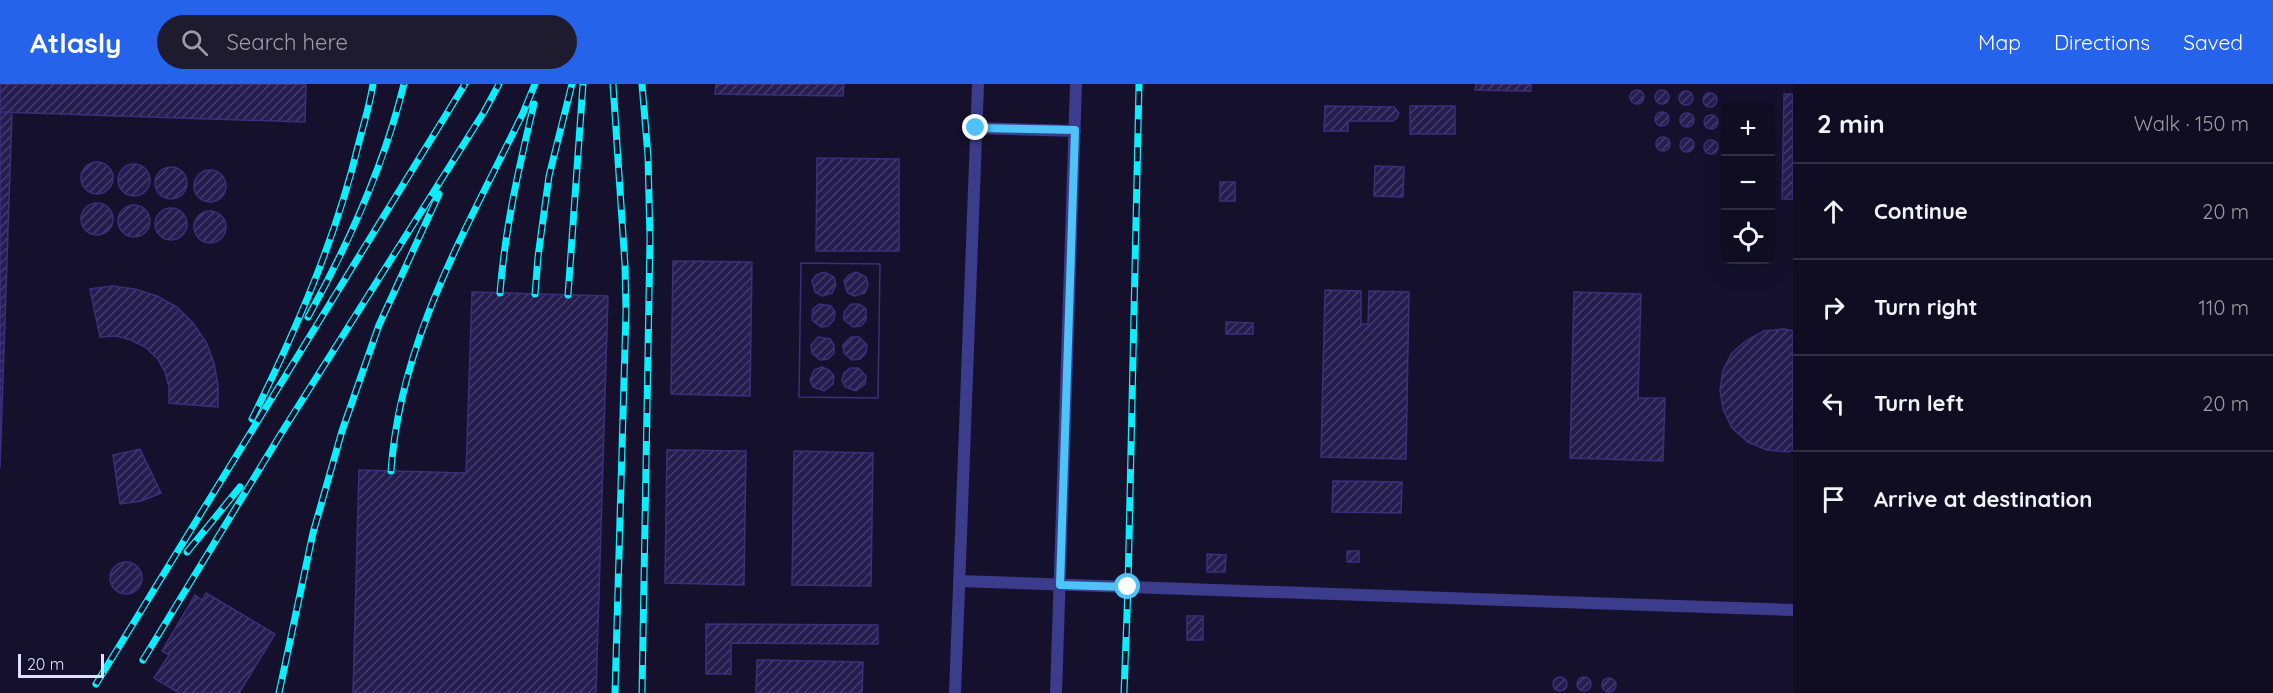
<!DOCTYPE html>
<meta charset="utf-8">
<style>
:root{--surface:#100d22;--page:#1e1b2f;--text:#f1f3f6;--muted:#9c9ca5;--line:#302d40;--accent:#2563eb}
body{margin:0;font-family:Quicksand,sans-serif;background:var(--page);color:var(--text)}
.controls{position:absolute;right:18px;top:18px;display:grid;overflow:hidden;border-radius:9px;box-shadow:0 6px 24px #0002}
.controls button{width:54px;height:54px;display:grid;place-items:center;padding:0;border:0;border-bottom:2px solid var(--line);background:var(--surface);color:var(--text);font:30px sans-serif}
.scale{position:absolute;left:18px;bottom:15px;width:86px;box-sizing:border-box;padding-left:6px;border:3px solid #e0deff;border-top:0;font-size:16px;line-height:21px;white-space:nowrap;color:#e0deff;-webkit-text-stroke:4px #15112d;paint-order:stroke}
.stop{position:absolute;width:18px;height:18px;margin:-14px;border:4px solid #4fc3f7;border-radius:50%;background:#fff}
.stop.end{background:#4fc3f7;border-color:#fff;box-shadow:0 2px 6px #0008}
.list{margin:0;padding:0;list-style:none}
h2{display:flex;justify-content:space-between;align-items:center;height:78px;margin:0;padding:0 24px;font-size:26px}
h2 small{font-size:20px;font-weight:400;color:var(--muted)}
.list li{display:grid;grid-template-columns:39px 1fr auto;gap:18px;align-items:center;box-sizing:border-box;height:96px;padding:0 24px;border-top:2px solid var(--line)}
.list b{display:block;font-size:22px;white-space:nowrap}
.list em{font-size:20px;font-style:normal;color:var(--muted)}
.icon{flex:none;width:33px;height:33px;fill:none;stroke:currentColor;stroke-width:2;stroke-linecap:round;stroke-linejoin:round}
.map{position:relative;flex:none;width:1793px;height:609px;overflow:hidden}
header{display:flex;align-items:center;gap:36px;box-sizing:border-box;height:84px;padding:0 30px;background:var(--accent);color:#fff}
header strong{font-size:28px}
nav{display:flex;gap:33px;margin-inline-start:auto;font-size:21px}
.search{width:420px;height:54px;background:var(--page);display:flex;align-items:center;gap:15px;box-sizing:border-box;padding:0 21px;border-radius:33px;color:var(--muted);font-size:22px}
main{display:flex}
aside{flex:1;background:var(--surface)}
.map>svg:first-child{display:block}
</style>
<header>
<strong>Atlasly</strong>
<div class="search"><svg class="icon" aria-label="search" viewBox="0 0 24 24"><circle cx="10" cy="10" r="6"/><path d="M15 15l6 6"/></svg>Search here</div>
<nav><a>Map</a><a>Directions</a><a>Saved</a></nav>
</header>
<main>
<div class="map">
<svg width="1793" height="609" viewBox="0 0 1793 609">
<defs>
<pattern id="building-hatch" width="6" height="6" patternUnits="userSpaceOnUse" patternTransform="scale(1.5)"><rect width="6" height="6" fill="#251d4f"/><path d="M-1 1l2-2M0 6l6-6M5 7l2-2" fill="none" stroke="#443d69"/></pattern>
</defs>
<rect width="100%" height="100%" fill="#15112d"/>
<path fill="url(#building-hatch)" stroke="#3b2f7b" stroke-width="1.5" fill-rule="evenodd" d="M0,0H306L305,38L0,28Z
M716,0H844L843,12L715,10Z
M1476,0H1531V7L1475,6Z
M1630 13a7 7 0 1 1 14 0a7 7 0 1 1-14 0Z
M1655 13a7 7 0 1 1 14 0a7 7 0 1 1-14 0Z
M1679 14a7 7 0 1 1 14 0a7 7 0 1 1-14 0Z
M1703 16a7 7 0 1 1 14 0a7 7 0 1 1-14 0Z
M1784,10H1793V115H1782Z
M1325,22L1394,23L1399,29L1397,34L1393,37H1348V47H1324Z
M1410,22H1455V50H1410Z
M0,28H12L0,384Z
M1655 35a7 7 0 1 1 14 0a7 7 0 1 1-14 0Z
M1680 36a7 7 0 1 1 14 0a7 7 0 1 1-14 0Z
M1704 38a7 7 0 1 1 14 0a7 7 0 1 1-14 0Z
M1656 60a7 7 0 1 1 14 0a7 7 0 1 1-14 0Z
M1680 61a7 7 0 1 1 14 0a7 7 0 1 1-14 0Z
M1704 63a7 7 0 1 1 14 0a7 7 0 1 1-14 0Z
M817,74L899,75V167H816Z
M81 94a16 16 0 1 1 32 0a16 16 0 1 1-32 0Z
M118 96a16 16 0 1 1 32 0a16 16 0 1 1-32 0Z
M1375,82L1404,83L1403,113L1374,112Z
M155 99a16 16 0 1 1 32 0a16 16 0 1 1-32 0Z
M194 102a16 16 0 1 1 32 0a16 16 0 1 1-32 0Z
M1220,98H1235V117H1220Z
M81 135a16 16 0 1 1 32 0a16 16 0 1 1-32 0Z
M118 137a16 16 0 1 1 32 0a16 16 0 1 1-32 0Z
M155 140a16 16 0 1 1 32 0a16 16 0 1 1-32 0Z
M194 143a16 16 0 1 1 32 0a16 16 0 1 1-32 0Z
M673,177L752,178L750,312L671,310Z
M801,179L880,180L878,314L799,313ZM824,188L834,193L836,201L832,209L822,212L815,208L812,197L816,191ZM856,188L866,193L868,201L865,209L854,212L847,208L844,197L849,191ZM819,220L831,222L835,228L834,236L828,242L821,243L812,236L813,225ZM851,220H859L866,225V236L861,242L853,243L844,236V228ZM818,253L830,255L834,261V269L828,275L820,276L812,269L811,261ZM851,253H859L867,261L866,269L860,275L852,276L844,269L843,261ZM822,283L829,286L834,292L833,300L824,307L813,303L810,296L814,286ZM850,284H858L866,292L865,300L856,307L845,303L842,296L844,289Z
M801,179L880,180L878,314L799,313Z
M112,202L135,205L157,212L177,223L193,239L206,258L214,279L218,301V323L169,319V303L165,288L157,274L145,263L131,256L116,252L100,253L90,205Z
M1325,206L1361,207V240H1368L1369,207L1409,208L1406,375L1321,373Z
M472,208L608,212L596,609H353L359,386L466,389Z
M1574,208L1641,210L1638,314H1665L1663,377L1570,374Z
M1226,238L1253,239V250H1226Z
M1784,245L1793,247V366L1788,368L1767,366L1748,358L1732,344L1723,325L1720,306L1723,286L1732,269L1747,256L1764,247Z
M140,365L161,409L141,417L120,420L113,371Z
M667,366L746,367L744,501L665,499Z
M794,367L873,369L871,502L792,501Z
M1333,397L1402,398L1401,429L1332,428Z
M1347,467H1359V478H1347Z
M1207,470L1226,471L1225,488H1207Z
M110 494a16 16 0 1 1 32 0a16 16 0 1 1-32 0Z
M206,509L275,550L239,609H179L154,594L169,571L162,567L195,511L202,516Z
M1187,532H1203V556H1187Z
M706,540L878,541V560L731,559V590H706Z
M757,576L863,578L862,609H756Z
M1577 600a7 7 0 1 1 14 0a7 7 0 1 1-14 0Z
M1553 600a7 7 0 1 1 14 0a7 7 0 1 1-14 0Z
M1602 601a7 7 0 1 1 14 0a7 7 0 1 1-14 0Z"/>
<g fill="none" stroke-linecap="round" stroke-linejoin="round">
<path stroke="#3c3c8d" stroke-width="12" d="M976,44L1075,47
M959,497L1793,526
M955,609L978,0
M1056,609L1076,0"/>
<defs>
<path id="rail" d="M613,0L625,181L626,227L615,609
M500,209C505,144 519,83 534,20
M535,210L538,173L549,92L572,0
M568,211L583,0
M308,233C349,159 384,82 404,0
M252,335C296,246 336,155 359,58C364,39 370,20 373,0
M391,387C400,256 467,144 523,29L535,0
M187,468L240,403
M143,576L282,348L484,28L499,0
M96,600L465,0
M279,609L313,449L342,347L379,241L439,110
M642,609L650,155L648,72L642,0
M1124,609L1128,503L1139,0"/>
</defs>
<use href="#rail" stroke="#0aefff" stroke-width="7"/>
<use href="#rail" stroke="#15112d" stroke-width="4.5" stroke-dasharray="14" stroke-linecap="butt"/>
</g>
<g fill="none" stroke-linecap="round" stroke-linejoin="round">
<path stroke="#4fc3f7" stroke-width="8" d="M976,44L1075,46L1060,501L1128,503"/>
</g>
</svg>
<div class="controls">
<button>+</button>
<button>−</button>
<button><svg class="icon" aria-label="locate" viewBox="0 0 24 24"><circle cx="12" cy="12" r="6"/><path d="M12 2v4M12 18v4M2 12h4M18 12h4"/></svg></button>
</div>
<div class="scale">20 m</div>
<div class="stop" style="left:1128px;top:503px"></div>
<div class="stop end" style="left:976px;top:44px"></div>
</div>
<aside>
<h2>2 min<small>Walk · 150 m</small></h2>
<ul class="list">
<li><svg class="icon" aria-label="ahead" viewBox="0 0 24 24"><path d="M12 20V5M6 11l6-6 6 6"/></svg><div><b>Continue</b></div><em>20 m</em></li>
<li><svg class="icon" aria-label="right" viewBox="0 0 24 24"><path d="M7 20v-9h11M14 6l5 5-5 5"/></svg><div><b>Turn right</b></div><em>110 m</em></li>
<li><svg class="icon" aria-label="left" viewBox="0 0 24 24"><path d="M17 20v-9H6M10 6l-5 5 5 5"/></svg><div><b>Turn left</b></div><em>20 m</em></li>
<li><svg class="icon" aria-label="arrive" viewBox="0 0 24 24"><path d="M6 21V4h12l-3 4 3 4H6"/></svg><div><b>Arrive at destination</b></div></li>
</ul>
</aside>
</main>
